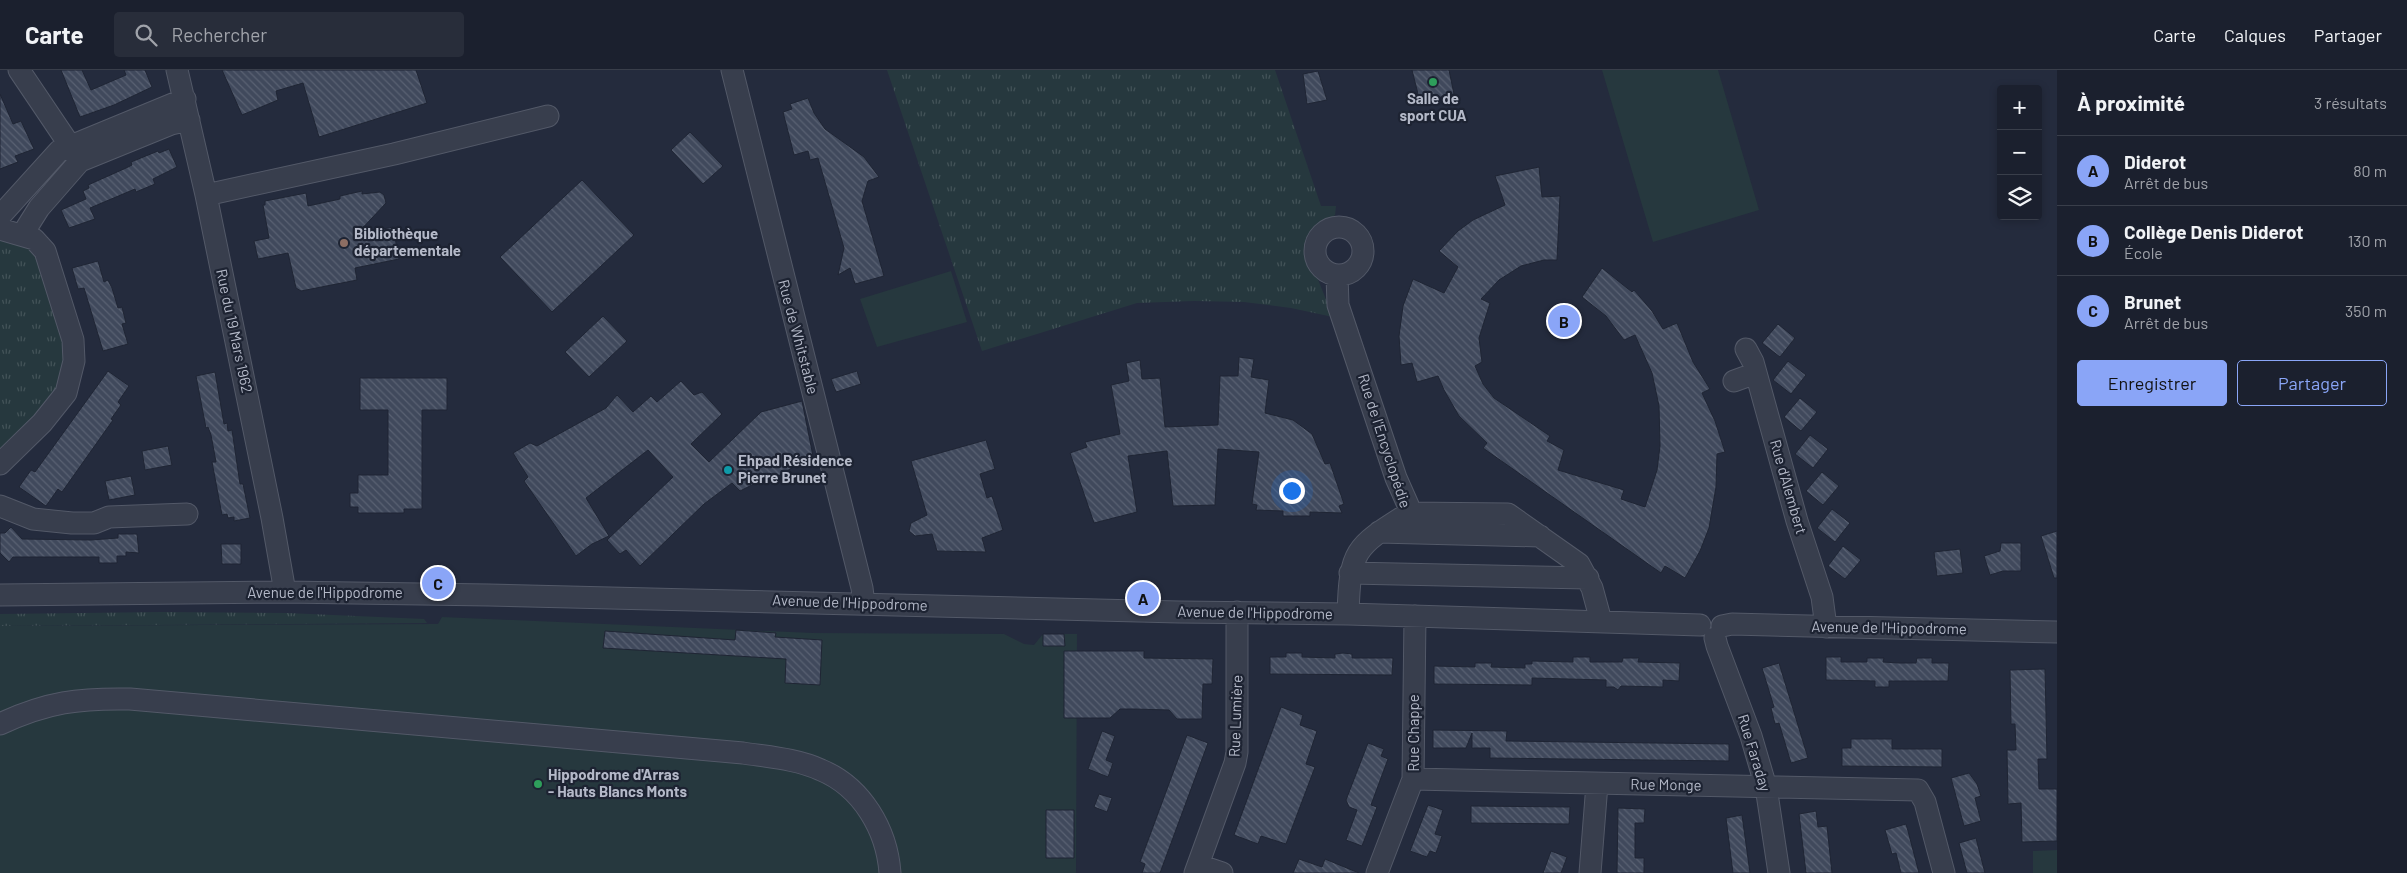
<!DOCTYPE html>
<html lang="fr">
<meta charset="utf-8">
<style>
:root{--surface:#1b202e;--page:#282d3a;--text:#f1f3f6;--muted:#a0a3aa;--line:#393e4a;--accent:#8aa5f7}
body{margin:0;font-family:Barlow,sans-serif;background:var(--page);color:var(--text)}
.controls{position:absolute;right:15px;top:15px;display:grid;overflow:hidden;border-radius:5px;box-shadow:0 2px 8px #0003}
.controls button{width:45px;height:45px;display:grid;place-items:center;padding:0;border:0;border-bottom:1px solid var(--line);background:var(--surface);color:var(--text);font:25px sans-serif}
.you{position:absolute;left:1291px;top:420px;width:18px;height:18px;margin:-12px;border:4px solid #fff;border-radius:50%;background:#1a73e8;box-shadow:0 0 0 8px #1a73e833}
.badge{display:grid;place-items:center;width:32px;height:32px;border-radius:50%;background:var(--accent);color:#111;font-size:16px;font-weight:700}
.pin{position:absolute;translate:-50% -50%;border:2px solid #fff;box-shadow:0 1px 5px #0006}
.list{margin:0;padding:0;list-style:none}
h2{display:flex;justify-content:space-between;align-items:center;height:65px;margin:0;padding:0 20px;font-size:21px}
h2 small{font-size:16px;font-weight:400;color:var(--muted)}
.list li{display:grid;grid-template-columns:32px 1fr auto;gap:15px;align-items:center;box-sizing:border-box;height:70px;padding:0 20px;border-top:1px solid var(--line)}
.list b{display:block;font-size:19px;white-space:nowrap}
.list p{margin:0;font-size:16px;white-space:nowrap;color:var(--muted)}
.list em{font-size:16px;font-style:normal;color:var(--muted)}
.actions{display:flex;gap:10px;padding:15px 20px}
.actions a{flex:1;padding:11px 0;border:1px solid var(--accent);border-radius:5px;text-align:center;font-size:18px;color:var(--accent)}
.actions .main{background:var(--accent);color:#111}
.icon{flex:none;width:28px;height:28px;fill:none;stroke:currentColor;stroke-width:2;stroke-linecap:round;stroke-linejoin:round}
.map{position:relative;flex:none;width:2057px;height:803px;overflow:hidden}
header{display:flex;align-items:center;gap:30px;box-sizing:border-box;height:70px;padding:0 25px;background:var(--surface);border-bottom:1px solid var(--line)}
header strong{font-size:24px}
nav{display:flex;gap:28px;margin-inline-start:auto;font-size:18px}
.search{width:350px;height:45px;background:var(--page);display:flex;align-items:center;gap:12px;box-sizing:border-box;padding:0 18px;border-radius:5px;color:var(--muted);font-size:19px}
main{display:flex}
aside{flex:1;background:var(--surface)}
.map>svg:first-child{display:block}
</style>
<header>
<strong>Carte</strong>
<div class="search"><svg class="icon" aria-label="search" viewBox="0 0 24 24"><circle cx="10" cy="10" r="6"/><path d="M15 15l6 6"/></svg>Rechercher</div>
<nav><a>Carte</a><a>Calques</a><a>Partager</a></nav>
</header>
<main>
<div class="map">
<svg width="2057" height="803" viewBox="0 0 2057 803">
<defs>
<pattern id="grass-tufts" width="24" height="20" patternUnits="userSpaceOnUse" patternTransform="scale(1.25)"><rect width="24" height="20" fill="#26383e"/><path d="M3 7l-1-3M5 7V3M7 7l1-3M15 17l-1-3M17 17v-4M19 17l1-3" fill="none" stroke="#435358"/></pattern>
<pattern id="building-back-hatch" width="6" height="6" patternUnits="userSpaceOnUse" patternTransform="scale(1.25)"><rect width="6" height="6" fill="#40495c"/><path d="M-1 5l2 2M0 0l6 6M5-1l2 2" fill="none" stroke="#596172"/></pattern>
</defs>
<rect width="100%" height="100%" fill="#242b3d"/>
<path fill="url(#grass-tufts)" d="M887,0H1275L1321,136H1336L1335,145L1317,161L1307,182L1333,247L1291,238L1244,232L1194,231L1137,233L982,281Z
M0,159L40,174L71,306L0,394Z
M161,542L287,543L424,549L427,553L0,556V544Z"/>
<path fill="#26383e" d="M1602,0H1718L1759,140L1653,172Z
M951,201L967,252L877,277L860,229Z
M442,547L813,563L1004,564L1024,574L1034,575L1043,564H1077L1076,803H0V556L438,554Z
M2057,780V803H2033V781Z"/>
<path fill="url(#building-back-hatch)" stroke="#1f2534" d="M61,0H82L91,20L126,5L124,0H145L152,17L114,35L80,47Z
M222,0H416L427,33L319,67L303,13L276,21L278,30L242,45Z
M1412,0H1449L1454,24L1420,32Z
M1318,1L1327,30L1307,34L1303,4Z
M0,24L13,54L21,51L34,79L15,86L18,92L0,99Z
M808,28L814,43L825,59L864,87L879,107L868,111L862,131L884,206L855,214L850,198L838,205L844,178L818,88L810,90L808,81L794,85L783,42L792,39L790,34Z
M690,62L723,96L703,114L671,80Z
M169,79L177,97L153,109L155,114L136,122L135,119L90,138L95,149L69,158L61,140L86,129L83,121L89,118L88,115L126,98L132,95L131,92L158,81L159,83Z
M1539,97L1542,127L1560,126L1557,190H1544L1521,196L1499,210L1481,229L1490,233L1479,268L1482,292L1475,296L1483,314L1494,328L1550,366L1547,371L1564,380L1558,400L1624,420L1621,429L1645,437L1657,400L1660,376L1659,336L1652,303L1635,265L1624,270L1606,246L1582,227L1602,198L1632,222L1634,220L1652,241L1663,259L1677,253L1693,292L1710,319L1702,323L1715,351L1725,382L1717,384L1716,417L1709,458L1700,481L1685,508L1665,496L1661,503L1483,378L1487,373L1459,346L1444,320L1438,306L1417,312L1412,293L1401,295L1399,266L1403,236L1413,209L1444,223L1458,197L1439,181L1458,161L1473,150L1505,135L1495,106Z
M582,110L634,165L552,242L500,187Z
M362,121V124L380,122L384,125L386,133L357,164L393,157L399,189L355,198L357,210L301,221L296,218L288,183L258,189L254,171L269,168L263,135H265V131L306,123L308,136L340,129V126Z
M98,191L104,212L108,210L112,218L118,238L122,237L126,253L122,254L128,274L103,281L84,218L78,219L72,198Z
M603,246L627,271L589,307L565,282Z
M1778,254L1795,268L1780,287L1762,273Z
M1239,287L1254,289L1251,307L1269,310L1265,343L1293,350L1312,364L1325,394L1330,393L1344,434L1339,436L1342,443L1310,442V446H1283V441L1256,440L1257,435L1252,434L1259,382L1218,379L1215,435L1173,436L1167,381L1128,386L1137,442L1094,453L1070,383L1087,377L1085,372L1120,364L1111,315L1129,311L1126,293L1140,290L1142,309L1160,308L1165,357L1218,355L1220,306H1238Z
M1788,291L1806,305L1791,324L1773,310Z
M108,301L129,316L118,332L121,335L111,349L113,350L62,422L58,419L46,436L19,417L31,400L35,402Z
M857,301L861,314L836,322L831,309Z
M215,302L224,354L227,353L228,361L232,360L240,414H243L250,448L234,451V447L228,448L227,444L222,445L212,392H216L211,365L208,357L206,358L196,306Z
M360,308H447V340H422V439H404V443H358V437H350V423H358V405H388V340H360Z
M681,311L694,325L702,322L722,344L691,374L709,392L761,342L802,331L813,386L771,410L768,407L740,421L732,413L704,434L640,496L626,480L620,484L607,470L673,407L648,380L586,428L609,466L592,474L576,486L524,411L528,407L513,383L530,373L537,376L606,338L617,325L633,342L651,326L657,332Z
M1800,328L1817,342L1801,361L1784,347Z
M1810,365L1828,379L1813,398L1795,384Z
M986,370L995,399L980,404L987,428L992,426L1003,460L982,468L986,482L937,481L932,464L915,466L909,461L911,453L927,445L911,391Z
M168,376L172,395L145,400L142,381Z
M1822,402L1839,416L1823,435L1806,421Z
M131,406L135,425L109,430L105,411Z
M1832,439L1850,453L1835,472L1817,458Z
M11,457L22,469L91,470L118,468V464H137L139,483L126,482V486H117V493H99V487H13L9,492L0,483V463H5Z
M2057,461V508H2054L2041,466Z
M2001,473H2021V501H2003L1990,505L1984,486L2000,481Z
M221,474H241V494H222Z
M1843,476L1861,490L1845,509L1828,496Z
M1960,479L1963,503L1937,506L1934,482Z
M736,560L776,563L775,567L822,570L820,615L785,613L786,589L603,578L605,561L735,570Z
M1043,564H1064L1065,576H1043Z
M1064,581H1144V588L1213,589L1212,614H1203L1202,649H1177L1169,640L1134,639H1120L1110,648H1064Z
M1286,583H1302V587L1335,588V584L1343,583L1352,584V588H1393L1392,605L1270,604V587H1286Z
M1573,587H1590V592H1622L1623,588H1639L1638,592L1680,593L1679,611L1663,610V617L1621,616L1618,620L1614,617H1606V610L1532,608V615L1434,614V596L1475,597V593H1492L1491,597L1525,598V594H1532V591L1573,592Z
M1826,587H1841V592H1867V588H1884L1883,592L1899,593H1916L1917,588H1932V593H1949L1948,611H1889V617H1875V611L1826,610Z
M1779,593L1808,688L1791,693L1779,653L1775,654L1771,638L1774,637L1762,598Z
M2045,599L2047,689H2038L2039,719H2057V771L2022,772L2021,733L2008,734L2007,680H2016L2015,654H2011L2010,600Z
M1281,637L1303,645L1300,655L1317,661L1306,694L1315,697L1286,774L1261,766L1258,774L1234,765Z
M1433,660L1507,661L1506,671L1729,674V691L1490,688V678H1472V663L1466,678H1433Z
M1102,661L1115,666L1106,690L1113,693L1108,707L1088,699Z
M1187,665L1208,673L1160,803H1142L1145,794L1140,792Z
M1851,669H1892V679H1942V697L1842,696V678H1851Z
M1368,673L1384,679L1381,686L1388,689L1371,735L1377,737L1362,776L1346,770L1357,740L1349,737L1346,730Z
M1969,703L1977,714L1981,726L1975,728L1981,751L1964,756L1951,708Z
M1099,724L1112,728L1107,742L1094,737Z
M1428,735L1443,740L1435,764L1442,766L1436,783L1430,781L1427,787L1410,781Z
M1471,736L1570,737L1569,754L1471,753Z
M1618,738L1645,739L1644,753H1635V788H1644V803H1617Z
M1046,740H1074V788H1046Z
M1816,741L1818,757L1827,756L1832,803H1806L1799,744Z
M1742,745L1750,803H1733L1726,748Z
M1906,754L1908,761L1919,803H1901L1896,783L1892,784L1885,760Z
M1976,768L1978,776L1985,803H1967L1959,773Z
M1551,781L1567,787L1561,803H1543Z
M1299,789L1322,797L1325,789L1359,803H1293Z"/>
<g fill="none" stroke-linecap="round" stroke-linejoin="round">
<defs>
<path id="minor" d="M19,0L77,86
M177,0L206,125L272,448L285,522
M732,0L862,518L864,534
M206,125L394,84L548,46
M0,146L59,81L185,29
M1315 181a24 24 0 1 1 48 0a24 24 0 1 1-48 0Z
M0,159L34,169L45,181L73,270L74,291L66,323L42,353L0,394
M22,165L39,138L80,91L171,54L189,50
M1337,205L1338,235L1396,408L1408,435L1409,443C1355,477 1350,479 1348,544
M1746,279L1753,292L1797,451L1822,527L1826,557
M1734,311L1756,303
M0,436L33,449L72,453H94L109,447L187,444
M1409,443L1508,444L1579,494L1592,518L1601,551
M1379,462L1540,466
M1350,503L1588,508
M0,525L285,522L489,525L1179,542L1348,544L1700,555
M1722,556L1732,554L2057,562
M1715,568L1717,576L1751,666L1766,717L1779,803
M0,654C47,632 79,628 130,629L743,683C769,687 797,689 821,700C862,717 887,760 890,803
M1413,709L1918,720L1925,732L1944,803
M1198,795L1222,803
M1195,803L1235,693L1237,682V542
M1377,803L1413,709L1415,546
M1590,803L1597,714"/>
</defs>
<use href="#minor" stroke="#535968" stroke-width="23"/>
<use href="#minor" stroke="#383e4d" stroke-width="21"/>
</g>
<g fill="#2e9e5b" stroke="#1d2332" stroke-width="2">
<circle cx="1433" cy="12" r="5"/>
<circle cx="538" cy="714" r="5"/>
</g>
<circle fill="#8d6e63" stroke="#1d2332" stroke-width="2" cx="344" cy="173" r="5"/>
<circle fill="#0f9aa8" stroke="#1d2332" stroke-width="2" cx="728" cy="400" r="5"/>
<g text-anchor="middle" stroke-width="4.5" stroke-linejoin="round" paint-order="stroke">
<g font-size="15" font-weight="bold" fill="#b4b9c8" stroke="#1d2332" text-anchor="start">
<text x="1433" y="34" text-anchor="middle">Salle de<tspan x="1433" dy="17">sport CUA</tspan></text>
<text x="354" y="169">Bibliothèque<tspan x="354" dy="17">départementale</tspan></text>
<text x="738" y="396">Ehpad Résidence<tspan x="738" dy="17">Pierre Brunet</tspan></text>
<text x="548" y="710">Hippodrome d'Arras<tspan x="548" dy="17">- Hauts Blancs Monts</tspan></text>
</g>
<g font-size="15" fill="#b4b9c8" stroke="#1d2332">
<text transform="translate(234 261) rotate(78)" y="5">Rue du 19 Mars 1962</text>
<text transform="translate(798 267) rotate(75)" y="5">Rue de Whitstable</text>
<text transform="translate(1384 371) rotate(72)" y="5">Rue de l'Encyclopédie</text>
<text transform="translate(1788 417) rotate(74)" y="5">Rue d'Alembert</text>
<text x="325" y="528">Avenue de l'Hippodrome</text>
<text transform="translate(850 533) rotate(2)" y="5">Avenue de l'Hippodrome</text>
<text transform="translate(1255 543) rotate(1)" y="5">Avenue de l'Hippodrome</text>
<text transform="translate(1889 558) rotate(1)" y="5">Avenue de l'Hippodrome</text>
<text transform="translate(1236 646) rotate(-88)" y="5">Rue Lumière</text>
<text transform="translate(1414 663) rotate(-90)" y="5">Rue Chappe</text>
<text transform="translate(1754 683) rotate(73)" y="5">Rue Faraday</text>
<text transform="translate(1666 715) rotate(1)" y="5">Rue Monge</text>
</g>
</g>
</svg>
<div class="controls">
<button>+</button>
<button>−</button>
<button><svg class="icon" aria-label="layers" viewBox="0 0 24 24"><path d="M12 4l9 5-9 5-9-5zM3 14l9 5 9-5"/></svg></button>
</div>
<div class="you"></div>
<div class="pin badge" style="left:1143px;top:528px">A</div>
<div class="pin badge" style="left:1564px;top:251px">B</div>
<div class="pin badge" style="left:438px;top:513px">C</div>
</div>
<aside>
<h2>À proximité<small>3 résultats</small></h2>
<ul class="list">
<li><span class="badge">A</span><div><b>Diderot</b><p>Arrêt de bus</p></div><em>80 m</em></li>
<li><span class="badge">B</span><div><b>Collège Denis Diderot</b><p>École</p></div><em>130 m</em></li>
<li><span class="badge">C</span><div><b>Brunet</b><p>Arrêt de bus</p></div><em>350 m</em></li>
</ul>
<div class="actions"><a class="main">Enregistrer</a><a>Partager</a></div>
</aside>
</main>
